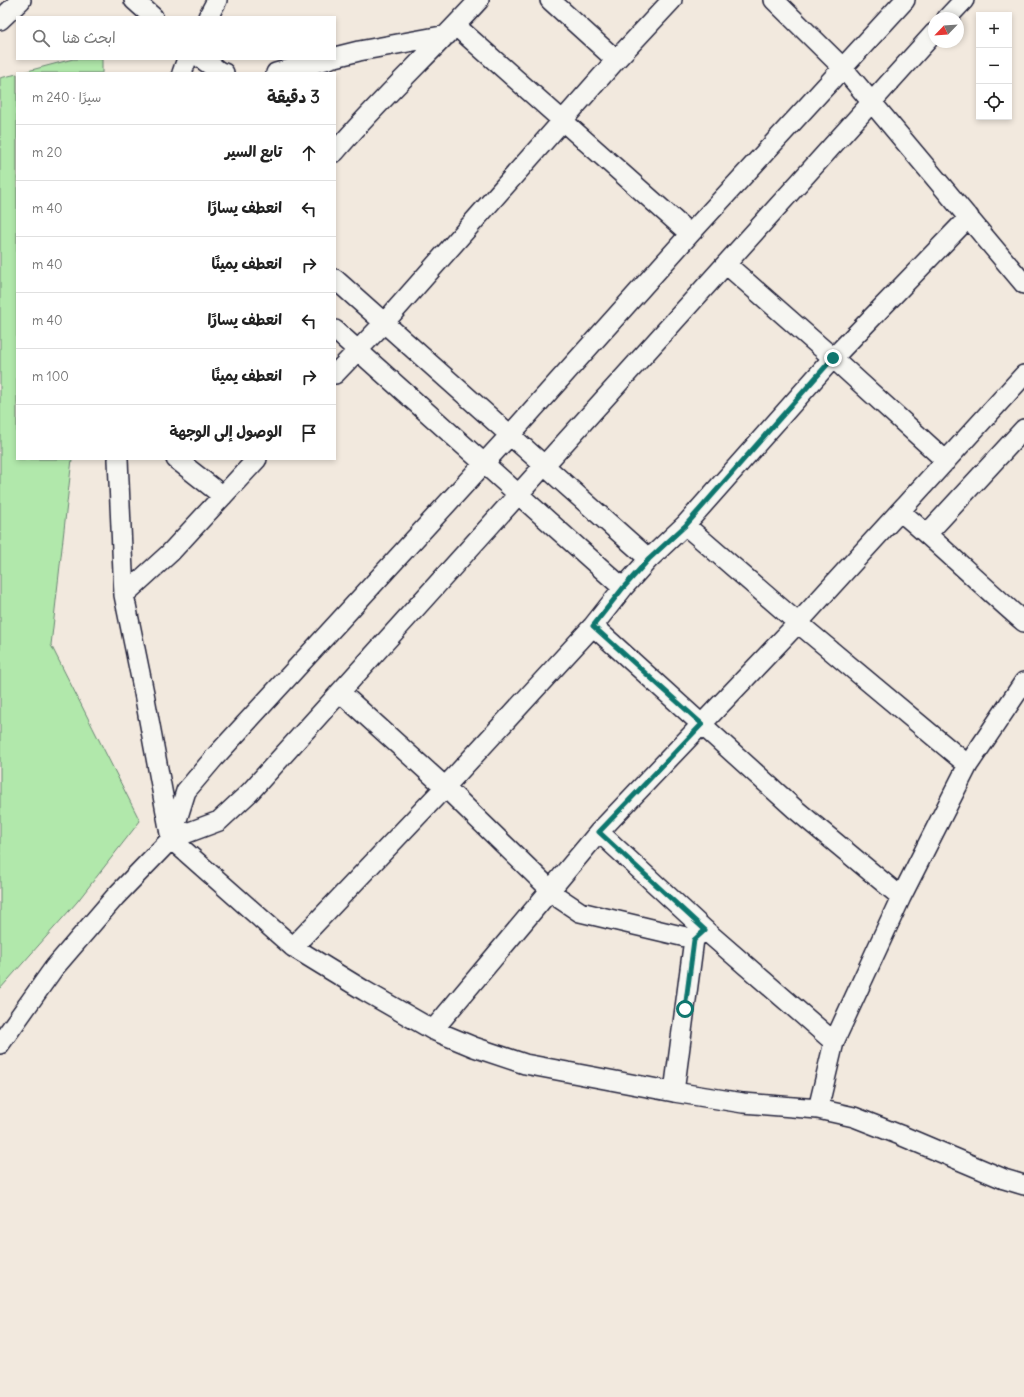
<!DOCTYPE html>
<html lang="ar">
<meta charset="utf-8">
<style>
:root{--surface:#fff;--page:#f2f2f2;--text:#222;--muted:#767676;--line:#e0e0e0}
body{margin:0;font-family:Delius,"Playpen Sans Arabic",sans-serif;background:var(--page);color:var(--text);direction:rtl}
.controls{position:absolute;right:12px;top:12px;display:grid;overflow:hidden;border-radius:0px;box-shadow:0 2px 6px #0003}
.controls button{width:36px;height:36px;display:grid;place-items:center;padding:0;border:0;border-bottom:1px solid var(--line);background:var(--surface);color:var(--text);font:20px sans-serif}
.compass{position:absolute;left:928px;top:12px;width:36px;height:36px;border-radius:50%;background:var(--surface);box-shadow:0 2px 6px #0003;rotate:245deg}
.stop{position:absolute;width:12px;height:12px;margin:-9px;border:3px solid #0f766e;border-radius:50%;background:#fff}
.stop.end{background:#0f766e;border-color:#fff;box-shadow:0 1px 4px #0008}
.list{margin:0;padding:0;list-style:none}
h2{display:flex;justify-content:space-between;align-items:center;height:52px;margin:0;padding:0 16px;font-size:17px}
h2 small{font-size:13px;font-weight:400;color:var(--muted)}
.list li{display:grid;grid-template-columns:26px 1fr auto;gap:12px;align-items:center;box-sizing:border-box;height:56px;padding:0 16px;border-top:1px solid var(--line)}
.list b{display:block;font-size:15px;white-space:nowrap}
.list em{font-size:13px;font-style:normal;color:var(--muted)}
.icon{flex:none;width:22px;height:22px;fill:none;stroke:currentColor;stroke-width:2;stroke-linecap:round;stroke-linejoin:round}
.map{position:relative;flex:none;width:1024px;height:1397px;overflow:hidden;direction:ltr}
.search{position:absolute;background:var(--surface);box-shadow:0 2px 6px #0003;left:16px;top:16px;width:320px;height:44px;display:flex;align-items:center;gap:10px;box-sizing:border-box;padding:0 14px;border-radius:0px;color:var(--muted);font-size:15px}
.panel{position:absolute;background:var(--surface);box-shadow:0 2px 6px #0003;left:16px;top:72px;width:320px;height:388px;border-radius:0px;direction:rtl}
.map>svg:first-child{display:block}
</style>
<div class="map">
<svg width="1024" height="1397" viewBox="0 0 1024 1397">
<rect width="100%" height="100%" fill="#f2e9de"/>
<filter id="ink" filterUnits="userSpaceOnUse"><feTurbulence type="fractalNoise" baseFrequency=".025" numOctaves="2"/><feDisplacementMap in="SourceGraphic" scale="8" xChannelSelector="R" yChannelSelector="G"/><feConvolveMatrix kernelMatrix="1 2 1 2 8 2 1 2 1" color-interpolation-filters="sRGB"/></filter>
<g filter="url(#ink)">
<path fill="#b1e8ab" stroke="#6a8573" d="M73,59H102V73H20Z
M17,74V459H72L51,645L140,821L77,902L0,989V78Z"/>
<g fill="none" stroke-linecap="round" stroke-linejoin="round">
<defs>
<path id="minor" d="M134,0L153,17
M550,0L616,60
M774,0L843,68L1024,284
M208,17L217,0
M947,18L964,0
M0,20L21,0
M456,26L690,234
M335,57L359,51L447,35
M202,59L220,72L224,73
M182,73L187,59
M276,73L329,59
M335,152C380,99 432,52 479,0
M726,264L833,358L946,461
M335,279L649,559
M335,330L623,588
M335,374L384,323L616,60L672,0
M118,459L124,595L144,693L171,839L293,947L365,991L433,1030L474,1047L525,1064L674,1092L743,1103L818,1109L854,1117L900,1135L1004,1179L1024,1185
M176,459L223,496
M901,512C943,547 982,586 1024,622
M685,525L798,623L968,765
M927,534L1024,429
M124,595L170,553L257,459
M593,626L795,809L901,897
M340,692L445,787L559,898L580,912L694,939L705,930
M599,832L705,930L834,1042
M171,839L219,821L250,792L934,33
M293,947L445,787L593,626L623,588L649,559L685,525L833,358L969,217
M433,1030L599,832L798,623L1024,375
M0,1044L54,968L115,897L171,839L186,791L214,758L510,435L690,234L905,0
M674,1092L694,939
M818,1109L834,1042L901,897L968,765L1024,682"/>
</defs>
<use href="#minor" stroke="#22223b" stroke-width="22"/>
<use href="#minor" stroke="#f6f6f2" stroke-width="19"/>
</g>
</g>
<g fill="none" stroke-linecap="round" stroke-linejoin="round" filter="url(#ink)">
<path stroke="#0f766e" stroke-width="5" d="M685,1009L694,940L705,930L599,832L702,724L593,626L623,588L649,559L686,525L833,358"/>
</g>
</svg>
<div class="controls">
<button>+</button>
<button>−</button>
<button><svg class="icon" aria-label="locate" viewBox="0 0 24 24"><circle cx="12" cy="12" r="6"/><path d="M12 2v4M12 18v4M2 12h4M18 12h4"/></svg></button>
</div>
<svg class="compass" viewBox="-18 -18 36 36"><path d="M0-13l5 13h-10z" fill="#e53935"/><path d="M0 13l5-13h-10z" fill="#767676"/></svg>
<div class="stop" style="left:685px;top:1009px"></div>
<div class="stop end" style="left:833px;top:358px"></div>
<div class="search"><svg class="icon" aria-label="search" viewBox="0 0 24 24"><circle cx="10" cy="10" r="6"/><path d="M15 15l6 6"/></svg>ابحث هنا</div>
<section class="panel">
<h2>3 دقيقة<small>سيرًا · 240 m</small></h2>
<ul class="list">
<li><svg class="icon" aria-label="ahead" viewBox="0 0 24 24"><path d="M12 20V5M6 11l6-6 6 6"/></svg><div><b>تابع السير</b></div><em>20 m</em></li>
<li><svg class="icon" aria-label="left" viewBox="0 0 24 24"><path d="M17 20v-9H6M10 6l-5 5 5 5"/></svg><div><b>انعطف يسارًا</b></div><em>40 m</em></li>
<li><svg class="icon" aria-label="right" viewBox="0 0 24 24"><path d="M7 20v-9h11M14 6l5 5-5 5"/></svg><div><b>انعطف يمينًا</b></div><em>40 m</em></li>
<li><svg class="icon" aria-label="left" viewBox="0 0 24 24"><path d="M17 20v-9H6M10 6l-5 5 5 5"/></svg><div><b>انعطف يسارًا</b></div><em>40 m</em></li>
<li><svg class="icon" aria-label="right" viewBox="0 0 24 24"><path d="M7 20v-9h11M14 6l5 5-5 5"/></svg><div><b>انعطف يمينًا</b></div><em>100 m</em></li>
<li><svg class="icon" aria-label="arrive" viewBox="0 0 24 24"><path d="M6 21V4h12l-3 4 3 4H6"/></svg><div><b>الوصول إلى الوجهة</b></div></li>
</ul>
</section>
</div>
